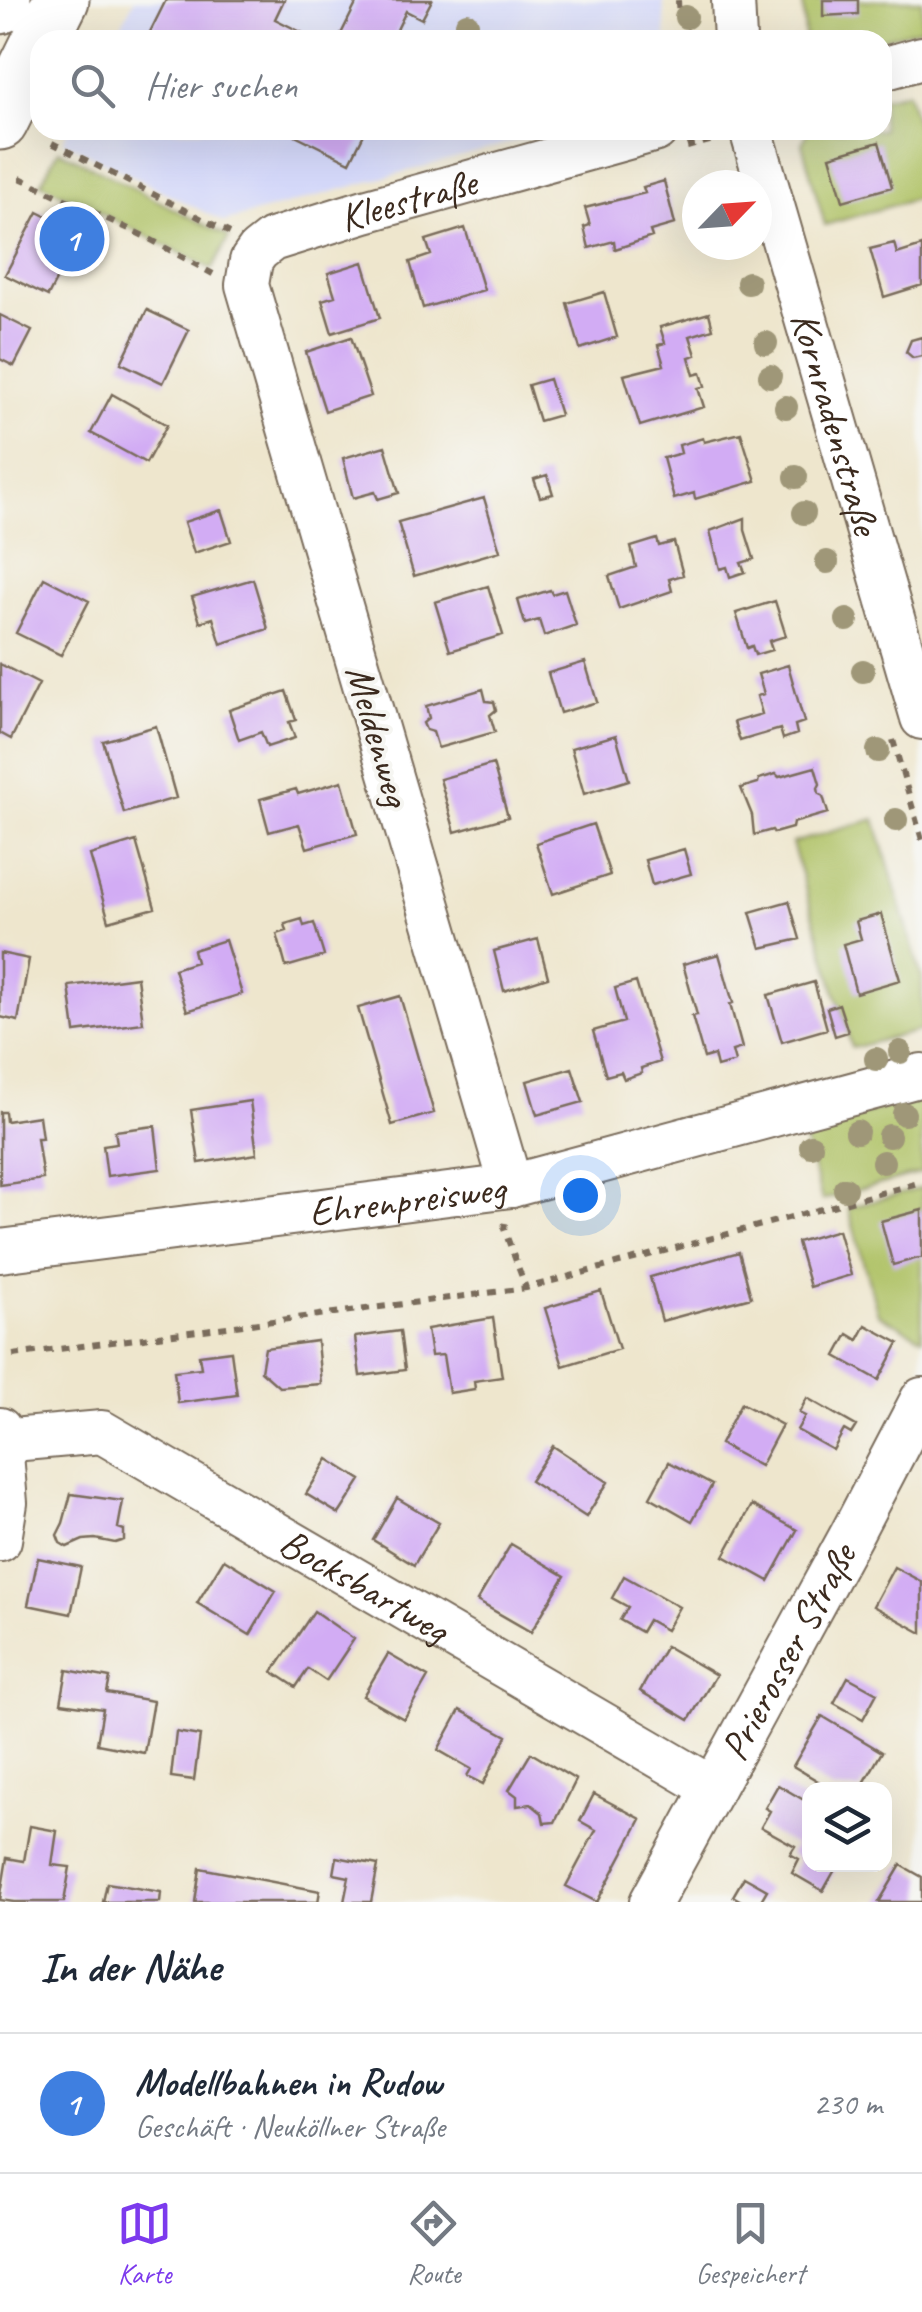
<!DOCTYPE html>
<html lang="de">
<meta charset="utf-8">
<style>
:root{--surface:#fff;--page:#f2f2f3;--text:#1f2937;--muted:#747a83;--line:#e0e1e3;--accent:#7c3aed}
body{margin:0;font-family:Caveat,sans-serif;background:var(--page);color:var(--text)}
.controls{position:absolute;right:30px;bottom:30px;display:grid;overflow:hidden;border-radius:20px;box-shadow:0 10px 40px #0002}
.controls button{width:90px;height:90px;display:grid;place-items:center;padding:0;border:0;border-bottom:2px solid var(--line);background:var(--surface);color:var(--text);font:50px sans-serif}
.compass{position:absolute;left:682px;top:170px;width:90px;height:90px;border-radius:50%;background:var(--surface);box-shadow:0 10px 40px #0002;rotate:65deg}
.you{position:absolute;left:580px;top:1195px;width:35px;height:35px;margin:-25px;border:8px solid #fff;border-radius:50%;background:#1a73e8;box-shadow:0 0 0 15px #1a73e833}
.badge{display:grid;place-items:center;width:65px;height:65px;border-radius:50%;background:var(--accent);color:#fff;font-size:32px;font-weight:700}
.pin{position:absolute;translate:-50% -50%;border:5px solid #fff;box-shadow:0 2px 10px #0006}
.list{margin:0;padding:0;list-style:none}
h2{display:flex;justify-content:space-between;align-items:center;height:130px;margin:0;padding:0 40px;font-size:42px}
h2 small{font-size:32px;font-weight:400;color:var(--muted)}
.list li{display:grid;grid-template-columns:65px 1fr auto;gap:30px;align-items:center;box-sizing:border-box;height:140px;padding:0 40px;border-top:2px solid var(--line)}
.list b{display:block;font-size:38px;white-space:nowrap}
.list p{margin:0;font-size:32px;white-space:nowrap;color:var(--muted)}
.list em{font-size:32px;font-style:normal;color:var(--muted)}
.icon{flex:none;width:55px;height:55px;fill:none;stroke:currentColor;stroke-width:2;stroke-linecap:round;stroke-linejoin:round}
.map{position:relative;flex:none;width:922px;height:1902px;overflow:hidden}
.search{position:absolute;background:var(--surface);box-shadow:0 10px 40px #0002;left:30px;right:30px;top:30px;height:110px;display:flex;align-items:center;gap:25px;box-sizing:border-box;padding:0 35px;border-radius:30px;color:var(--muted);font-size:38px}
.sheet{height:270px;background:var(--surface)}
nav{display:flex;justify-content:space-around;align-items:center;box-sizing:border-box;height:140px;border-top:2px solid var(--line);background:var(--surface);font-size:28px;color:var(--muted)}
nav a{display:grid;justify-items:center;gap:5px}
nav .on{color:var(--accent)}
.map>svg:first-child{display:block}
</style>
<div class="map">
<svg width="922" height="1902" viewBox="0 0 922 1902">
<rect width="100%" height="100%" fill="#f6f6f2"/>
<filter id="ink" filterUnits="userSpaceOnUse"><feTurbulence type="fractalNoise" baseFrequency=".01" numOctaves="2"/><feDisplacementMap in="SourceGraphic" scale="20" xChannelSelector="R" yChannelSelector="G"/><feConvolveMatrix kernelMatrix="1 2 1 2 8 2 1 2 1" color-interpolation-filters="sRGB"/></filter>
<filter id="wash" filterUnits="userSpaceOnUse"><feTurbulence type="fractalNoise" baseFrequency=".0048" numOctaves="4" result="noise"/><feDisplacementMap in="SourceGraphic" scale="40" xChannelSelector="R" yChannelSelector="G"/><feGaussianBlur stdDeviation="2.25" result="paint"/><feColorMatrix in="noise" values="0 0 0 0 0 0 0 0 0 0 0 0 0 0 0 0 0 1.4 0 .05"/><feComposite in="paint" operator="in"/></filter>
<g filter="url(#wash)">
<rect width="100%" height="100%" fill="#eee6cd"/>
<path fill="#d4d8f9" d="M134,0H663L666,40H114Z
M68,130H555L224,222L63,141Z"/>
<path fill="#aec164" stroke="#747641" stroke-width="2.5" d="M803,0H922V28L878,40H810L805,37Z
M907,92L922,142V197L825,225L802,144L809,130H882V98Z
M59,150L229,237L212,269L41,183Z
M875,819L922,979V1030L852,1048L792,843Z
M922,1097V1173L822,1200L802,1131Z
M922,1188V1338L878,1314L848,1208Z"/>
<g id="blocks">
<path fill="#d2acf4" d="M166,0H284L275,19L317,40H146Z
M358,0H432L422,19L406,11L392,40H338Z
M823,0H858V14L823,16Z
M285,130H366L350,162Z
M879,142L892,187L843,201L830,156Z
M664,181L675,224L650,231L652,237L615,249L614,241L589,248L584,227L590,225L585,208L645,193L643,187Z
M38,212L80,233L48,296L5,275Z
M465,228L484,290L423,308L410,262L431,255L426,240Z
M894,243L897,254L922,246V285L884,297L870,249Z
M363,262L380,318L332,333L322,300L335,296L328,273Z
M604,292L617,337L580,349L567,303Z
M147,310L189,330L163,383L121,363Z
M709,313L713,329L690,336L696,355L689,357L694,375L701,373L705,386L698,388L704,407L640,426L624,375L664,365L658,345L665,343L660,327Z
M0,315L32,331L14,366L0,359Z
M351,337L371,396L325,411L306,352Z
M922,337V356L913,358L906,352L911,340Z
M549,379L560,415L539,421L528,385Z
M112,394L167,425L146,463L91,433Z
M741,433L756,481L695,499L694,493L674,499L663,458L681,453L679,445L703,438L704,442Z
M385,446L399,493L378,499L375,492L353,498L343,458Z
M547,475L553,494L540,497L534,479Z
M484,498L500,551L414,576L398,522Z
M221,510L231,541L194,553L184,522Z
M745,518V530L754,559L741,563L745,572L730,577L727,567L720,569L710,531Z
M657,539L659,546L674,542L683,575L669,579L672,591L619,609L609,576L636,567L631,547Z
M44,578L89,601L61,655L16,633Z
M253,579L268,629L221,644L213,618L200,622L192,597Z
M488,586L503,635L450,651L435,602Z
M550,590L552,594L565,590L576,625L544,636L539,620L525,624L518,600Z
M775,601L786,636L769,641L772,650L755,655L752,646L747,648L736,613Z
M585,662L597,702L560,713L548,673Z
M0,664L39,684L11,739L0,733Z
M788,665L804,722L795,725L797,734L783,739L780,729L740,741L734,722L762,714L757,696L764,694L758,674Z
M483,689L486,701L494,702L496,710L490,715L495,732L438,748L433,732L426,730L423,723L429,718L426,706Z
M286,691L296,720L289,722L295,738L267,747L261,732L239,740L229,710Z
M156,726L176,798L124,813L103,741Z
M616,735L629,780L584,794L571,748Z
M493,764L508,817L455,832L440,779Z
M815,767L820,784L818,788L819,794L823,796L828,813L793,823L792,828L774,833L772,830L754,835L752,815L741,788L758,783L759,779L776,774L779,777Z
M342,781L357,834L307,848L299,824L269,832L260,799L296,789L298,794Z
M593,824L610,875L553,894L536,843Z
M136,841L155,908L109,921L90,855Z
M684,849L691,874L652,885L645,860Z
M789,901L800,939L761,948L750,912Z
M881,914L900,980L856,993L843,944L861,939L856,921Z
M302,919L304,926L314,923L324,956L286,967L277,934L287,931L285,924Z
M538,939L548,977L504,991L494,951Z
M225,940L242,994L187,1011L174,969L196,962L193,950Z
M0,953L29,959L18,1021L0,1017Z
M719,954L733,1003L730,1004L742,1048L732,1051L735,1062L717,1067L714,1055L704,1058L692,1016L697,1015L683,964Z
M137,977L143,1023L75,1032L69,986Z
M636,982L660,1062L641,1068L642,1073L624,1079L621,1072L606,1076L593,1031L624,1022L615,988Z
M814,982L827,1029L782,1042L768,995Z
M400,996L434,1113L392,1125L358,1008Z
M839,1004L848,1032L835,1036L827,1008Z
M572,1068L583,1102L537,1115L527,1081Z
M250,1101L257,1154L199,1163L191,1110Z
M0,1112H5L6,1121L39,1116L42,1138H37L43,1179L0,1185Z
M155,1126L160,1169L107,1176L103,1145L117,1143L115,1131Z
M922,1210V1257L893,1265L881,1221Z
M838,1230L851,1275L810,1287L797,1242Z
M739,1252L751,1297L662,1321L650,1277Z
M601,1291L619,1349L563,1366L545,1308Z
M493,1318L502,1377L474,1381L475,1389L449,1393L443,1355L431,1356L427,1329Z
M866,1325L899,1343L879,1380L836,1356L848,1334L858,1340Z
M400,1331L405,1370L360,1376L355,1337Z
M317,1341L321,1384L279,1387L261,1371L265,1348Z
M231,1351L237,1395L178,1403L174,1371L201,1368L199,1355Z
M807,1398L856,1426L851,1434L844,1430L833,1450L797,1430L805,1416L799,1413Z
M741,1403L782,1425L760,1466L720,1444Z
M553,1446L608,1482L586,1517L530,1481Z
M328,1459L361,1480L339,1514L306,1494Z
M669,1462L712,1485L692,1521L650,1497Z
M71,1494L123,1501L118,1528L124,1530V1540L115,1543L95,1539L83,1540L67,1547L60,1543L57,1535L63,1523Z
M397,1498L439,1523L414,1565L373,1540Z
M752,1505L797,1530L769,1581L724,1556Z
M511,1544L565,1576L531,1632L477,1601Z
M38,1558L81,1567L71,1614L28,1605Z
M224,1559L276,1591L250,1635L197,1603Z
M894,1567L922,1582V1633L873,1606Z
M624,1576L679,1607L666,1630L648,1620L641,1632L620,1620L628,1607L612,1598Z
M314,1611L354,1639L326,1681L308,1669L296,1687L273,1672Z
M666,1646L716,1675L689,1720L640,1691Z
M388,1654L428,1677L404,1719L363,1696Z
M67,1670L110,1678L107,1693L153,1701L144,1753L97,1744L103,1709L61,1703Z
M848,1677L877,1693L863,1719L834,1703Z
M460,1710L507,1736L483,1784L467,1776L471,1769L438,1750Z
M822,1716L882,1752L860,1790H833L793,1766Z
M176,1732L200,1736L194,1780L171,1777Z
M531,1753L576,1780L555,1822L544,1823L542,1813L531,1804L517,1806V1796L509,1790Z
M778,1785L809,1803L806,1807L810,1809V1864H830L836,1868L823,1891L792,1873L799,1859L790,1854L795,1846L761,1827L770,1811L765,1808Z
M594,1794L641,1819L597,1902L566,1886L596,1830L580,1821Z
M30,1826L57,1831L52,1865L70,1867L64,1902H14L0,1900L7,1858L24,1861Z
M337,1857L378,1865L371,1902H344L349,1877L334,1874Z
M901,1865L922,1877V1902H879Z
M200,1868L320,1891L318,1902H195Z
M744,1877L767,1890L760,1902H743L733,1896Z
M107,1883L161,1892L160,1902H103Z"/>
</g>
</g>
<g filter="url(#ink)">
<use href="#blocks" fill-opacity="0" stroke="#7a6c5b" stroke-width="2.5"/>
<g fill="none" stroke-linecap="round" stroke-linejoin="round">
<defs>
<g id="minor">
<path d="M733,0L735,40"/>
<path d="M882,69L922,58"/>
<path id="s1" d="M751,130L922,718"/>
<path id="s2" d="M511,1186L247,285L251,261L258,251L272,240L365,211L656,130"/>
<path id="s3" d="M0,1251L511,1186L922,1075"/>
<path d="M0,1429L6,1503L0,1540"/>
<path id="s4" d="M1,1441L102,1432L713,1788"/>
<path id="s5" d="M651,1902L851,1535L922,1399"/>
</g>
<path id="major" d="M0,6L3,0
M41,40L61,0
M0,122L40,41"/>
</defs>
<use href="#minor" stroke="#7a6c5b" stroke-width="46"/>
<use href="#major" stroke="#7a6c5b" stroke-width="59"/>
<path stroke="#7a6c5b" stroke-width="6" stroke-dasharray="8 8" stroke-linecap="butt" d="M678,0L679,20L692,40
M52,143L230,233
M687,147L717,139
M20,178L146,237L213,274
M893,740L922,840
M505,1223L504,1229L526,1288
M13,1355L526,1288L922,1182"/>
<use href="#minor" stroke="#fff" stroke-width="42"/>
<use href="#major" stroke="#fff" stroke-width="55"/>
</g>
<g fill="#9f9778">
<circle cx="686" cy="17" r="12"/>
<circle cx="467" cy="24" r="12"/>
<circle cx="748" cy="283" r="12"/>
<circle cx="766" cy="343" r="12"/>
<circle cx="770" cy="376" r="12"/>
<circle cx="786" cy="407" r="12"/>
<circle cx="796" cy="477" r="12"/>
<circle cx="804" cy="513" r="12"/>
<circle cx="827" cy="562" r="12"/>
<circle cx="847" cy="620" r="12"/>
<circle cx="863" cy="671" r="12"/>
<circle cx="878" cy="751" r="12"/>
<circle cx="896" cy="820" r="12"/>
<circle cx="900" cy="1052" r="12"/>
<circle cx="876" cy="1059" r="12"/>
<circle cx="904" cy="1114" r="12"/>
<circle cx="857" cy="1132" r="12"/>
<circle cx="889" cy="1136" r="12"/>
<circle cx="811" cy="1146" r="12"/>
<circle cx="883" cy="1162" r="12"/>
<circle cx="845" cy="1189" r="12"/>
</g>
</g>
<g text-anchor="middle" stroke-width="8" stroke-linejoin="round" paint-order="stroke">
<g font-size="40" fill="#3b2a1e" stroke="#f6f6f2">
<text dy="14" stroke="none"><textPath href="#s2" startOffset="1135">Kleestraße</textPath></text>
<text dy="14" stroke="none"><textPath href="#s1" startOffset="305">Kornradenstraße</textPath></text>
<text transform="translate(379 735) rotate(74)" y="14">Meldenweg</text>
<text dy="14" stroke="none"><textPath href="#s3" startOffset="410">Ehrenpreisweg</textPath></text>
<text dy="14" stroke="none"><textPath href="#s4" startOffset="405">Bocksbartweg</textPath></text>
<text dy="14" stroke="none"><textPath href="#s5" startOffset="285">Prierosser Straße</textPath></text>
</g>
</g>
</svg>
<div class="controls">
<button><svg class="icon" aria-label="layers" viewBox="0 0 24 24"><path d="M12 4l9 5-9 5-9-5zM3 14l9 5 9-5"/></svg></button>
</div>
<svg class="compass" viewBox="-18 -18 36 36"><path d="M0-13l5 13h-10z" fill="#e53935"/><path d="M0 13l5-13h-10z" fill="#747a83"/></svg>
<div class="you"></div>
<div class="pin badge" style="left:72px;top:239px;background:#3f7fe0">1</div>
<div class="search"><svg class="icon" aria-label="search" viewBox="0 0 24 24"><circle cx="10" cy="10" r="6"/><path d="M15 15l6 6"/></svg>Hier suchen</div>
</div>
<section class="sheet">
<h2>In der Nähe<small></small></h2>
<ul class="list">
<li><span class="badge" style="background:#3f7fe0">1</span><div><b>Modellbahnen in Rudow</b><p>Geschäft · Neuköllner Straße</p></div><em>230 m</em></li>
</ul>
</section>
<nav>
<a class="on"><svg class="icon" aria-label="map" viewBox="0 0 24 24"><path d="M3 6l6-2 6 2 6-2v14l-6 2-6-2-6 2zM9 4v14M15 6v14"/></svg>Karte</a>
<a><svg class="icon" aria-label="directions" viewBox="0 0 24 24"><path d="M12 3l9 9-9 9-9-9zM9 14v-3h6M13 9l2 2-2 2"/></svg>Route</a>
<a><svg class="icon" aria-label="saved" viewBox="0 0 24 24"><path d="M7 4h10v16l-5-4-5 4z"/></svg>Gespeichert</a>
</nav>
